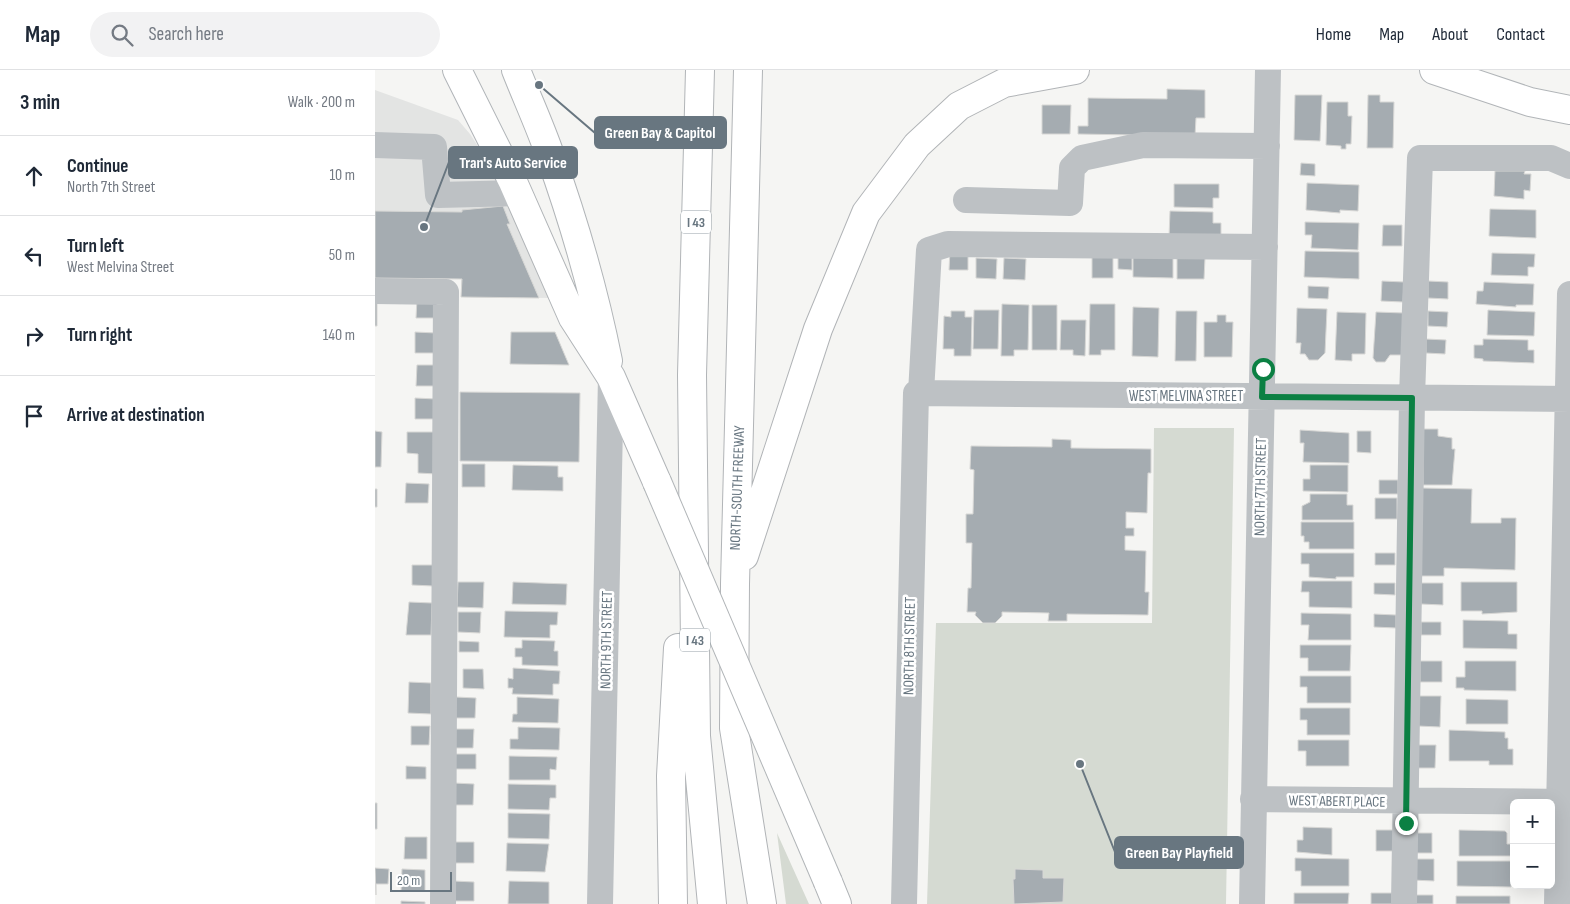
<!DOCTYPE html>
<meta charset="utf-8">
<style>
:root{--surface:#fff;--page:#f2f2f3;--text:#1f2937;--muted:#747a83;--line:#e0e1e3}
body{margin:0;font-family:"Sofia Sans Condensed",sans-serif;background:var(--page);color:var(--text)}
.controls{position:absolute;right:15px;bottom:15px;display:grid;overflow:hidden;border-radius:8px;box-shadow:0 5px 20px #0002}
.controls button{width:45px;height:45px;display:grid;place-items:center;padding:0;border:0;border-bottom:1px solid var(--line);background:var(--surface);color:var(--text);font:25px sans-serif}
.scale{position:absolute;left:15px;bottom:12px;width:62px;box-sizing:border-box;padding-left:5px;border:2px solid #687680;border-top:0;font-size:14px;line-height:18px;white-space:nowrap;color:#687680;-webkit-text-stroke:4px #fff;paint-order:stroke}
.stop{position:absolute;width:15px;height:15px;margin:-11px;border:4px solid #0b8043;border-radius:50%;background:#fff}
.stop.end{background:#0b8043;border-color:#fff;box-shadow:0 1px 5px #0008}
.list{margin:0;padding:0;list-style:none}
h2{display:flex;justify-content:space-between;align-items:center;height:65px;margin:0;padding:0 20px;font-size:21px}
h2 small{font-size:16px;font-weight:400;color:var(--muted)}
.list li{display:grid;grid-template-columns:32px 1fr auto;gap:15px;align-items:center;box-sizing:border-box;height:80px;padding:0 20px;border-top:1px solid var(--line)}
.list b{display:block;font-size:19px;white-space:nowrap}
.list p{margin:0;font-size:16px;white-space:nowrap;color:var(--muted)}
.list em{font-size:16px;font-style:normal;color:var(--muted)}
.icon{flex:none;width:28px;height:28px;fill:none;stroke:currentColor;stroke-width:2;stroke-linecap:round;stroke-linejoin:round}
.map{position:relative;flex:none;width:1195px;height:834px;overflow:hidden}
header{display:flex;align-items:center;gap:30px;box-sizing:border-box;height:70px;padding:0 25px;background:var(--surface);border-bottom:1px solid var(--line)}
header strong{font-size:24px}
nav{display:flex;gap:28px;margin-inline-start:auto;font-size:18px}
.search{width:350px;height:45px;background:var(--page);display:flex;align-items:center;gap:12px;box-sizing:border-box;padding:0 18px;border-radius:28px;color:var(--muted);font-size:19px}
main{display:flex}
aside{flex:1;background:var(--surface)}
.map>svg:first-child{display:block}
</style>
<header>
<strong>Map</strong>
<div class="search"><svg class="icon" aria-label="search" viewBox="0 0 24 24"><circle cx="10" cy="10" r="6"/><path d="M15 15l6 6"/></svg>Search here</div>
<nav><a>Home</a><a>Map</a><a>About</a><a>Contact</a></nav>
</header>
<main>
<aside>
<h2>3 min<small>Walk · 200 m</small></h2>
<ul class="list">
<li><svg class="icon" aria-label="ahead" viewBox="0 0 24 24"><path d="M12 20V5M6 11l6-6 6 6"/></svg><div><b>Continue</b><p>North 7th Street</p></div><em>10 m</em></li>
<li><svg class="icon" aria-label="left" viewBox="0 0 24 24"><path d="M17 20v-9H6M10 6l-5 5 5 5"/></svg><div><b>Turn left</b><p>West Melvina Street</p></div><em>50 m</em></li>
<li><svg class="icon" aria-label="right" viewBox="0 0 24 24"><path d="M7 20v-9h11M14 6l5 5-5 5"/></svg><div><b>Turn right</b></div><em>140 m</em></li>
<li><svg class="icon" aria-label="arrive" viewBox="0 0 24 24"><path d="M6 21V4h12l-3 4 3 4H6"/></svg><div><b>Arrive at destination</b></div></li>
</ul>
</aside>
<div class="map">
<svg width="1195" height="834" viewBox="0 0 1195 834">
<rect width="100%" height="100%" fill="#f5f5f3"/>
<path fill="#e3e4e3" d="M0,20L83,50L95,64L121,104L176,228L86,227V208L0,207Z"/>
<path fill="#d5dad2" d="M779,358H859L851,834H552L561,553H777Z
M402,763L434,834H411Z"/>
<path fill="#a5acb1" stroke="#d7d7d5" d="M792,19L830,20V48H821L820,66L703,64V56H713V28L792,29Z
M920,25H947L945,71L919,70Z
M993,25H1005V32H1019L1018,78H992Z
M952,32H973V46H977L976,74H971V79H966V76L951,75Z
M667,35H696L695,64H667Z
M926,93L940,94V106L925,105Z
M1120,101H1150L1149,104H1156L1155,121L1149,120V129L1119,126Z
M932,113L984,115L983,141L965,140V143L931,140Z
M799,114H844V128H838V138L799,137Z
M128,136L135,154H132L164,228L86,227L87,209L0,208V141L87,142V140Z
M1115,139L1161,140V168L1114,166Z
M795,141L838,142V153H846V167H794Z
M930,152L984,153L983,180L936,178L937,165H930Z
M1008,155H1027V176H1007Z
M575,180H593V200H574Z
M930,181L984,182V209L929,207Z
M1117,183L1160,184L1159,197H1153V206L1116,205Z
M758,185L798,186V208L758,207Z
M717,186L738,187V208H717Z
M743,186H757V200L743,199Z
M802,187L830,188L829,209H802Z
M601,188L622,189L621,209L601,208Z
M629,188L651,189L650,210L628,209Z
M1007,211L1029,212L1028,232L1006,231Z
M1053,211L1073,212V229L1053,228Z
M1109,212L1159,214L1158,235H1141V237L1101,234L1102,221H1108Z
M933,216L954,217L953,229L933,228Z
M42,228H62V248H41Z
M0,229H2V256H0Z
M627,234L654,235L653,280H639V286H626Z
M715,234H740V280H726V285H714Z
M657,235H682V280H657Z
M758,237L784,238L783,287L757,286Z
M922,238L952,239L950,283L943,290H934L930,284H925L926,273H921Z
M599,240H624L623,279H598Z
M1113,240L1160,242L1159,266L1112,265Z
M576,241H590V247H597L596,286H579V279H568L569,246L576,247Z
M801,241H822L821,291H800Z
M1053,241L1073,242L1072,257L1053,256Z
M962,242L991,243L990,284H977V291L960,290Z
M1001,242L1029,243L1027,285H1015L1010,292H1001L998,288Z
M842,245H851V252H858L857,287H829V252H842Z
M686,250H711L710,286L698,285V280H685Z
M40,262L61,263V283H40Z
M136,262H180L194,295L135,294Z
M1051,269L1071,270L1070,284L1051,283Z
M1108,269L1153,270V280H1159V293L1108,291V289L1099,288V275H1108Z
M42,295H62L61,316H41Z
M85,322L205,323L204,392L85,391Z
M40,328L61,329V349H40Z
M1048,359H1063V366L1077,368V379H1080L1077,415H1048Z
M925,360L974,363V393L928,392L929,373H925Z
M0,361L7,362L6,397H0Z
M982,361H996V383L982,382Z
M32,362H63L62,404L43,403V384L32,383Z
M677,369L696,370V378L776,379V403H773L772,443L751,442V458H759V466H750V480L771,481L770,522H774L773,545L692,544V551H673L674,543L627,542V546L620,553H608L600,545L601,542H592L593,518H596L597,473H591V444H598L599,400L595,399L596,376L677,377Z
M87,394H110V417H87Z
M138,395L183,396V407H188V421L137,420Z
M935,395H973V422L928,421V409H935Z
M1004,410H1023V424H1004Z
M31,413L54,414L53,433H30Z
M1046,418L1097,419L1096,453H1126V448H1141L1140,500L1069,498V506H1044Z
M0,419H2V437H0Z
M935,424H972V435H978V450H927V436L935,432Z
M1000,428H1022V449H1000Z
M926,452H979V479H934V472H929V466H926Z
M926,483H979V507H961V509L934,507V494H926Z
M1000,483H1020V495H1000Z
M37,495H58V516L37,515Z
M927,511H977V538L934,537V522H926Z
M83,512H109L108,538L82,537Z
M138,512L192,514L191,535L137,534Z
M1086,512H1142V542L1107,544V541H1086Z
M999,513H1020V525L999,524Z
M1046,513H1068V535L1046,534Z
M34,532L57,533L56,565H31Z
M130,541L183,542L182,555H175V568L129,567Z
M83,542H106L105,563L83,562Z
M926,543L976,544V570H933L934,555H926Z
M999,544L1021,545V558L999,557Z
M1088,550L1133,551V564H1142V579L1088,578Z
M1046,552H1066V565H1046Z
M147,570L180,571L179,581H183V596L147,595V587H140V578H147Z
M84,571L104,572V582H84Z
M925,575H976L975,601H933V588H925Z
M1045,591H1067V612H1045Z
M1090,591H1141V621L1089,620V618H1081V607H1090Z
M138,598L185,601L184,614H178V625L137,624L138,618H133V608L138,609Z
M88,599H108L109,619L88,618Z
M925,606H976V633H932V617H925Z
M34,612L56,613V644L33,643Z
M1044,626H1066L1065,657L1043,656Z
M81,627L101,628L100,648H80Z
M142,627L184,629L183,653L137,652L138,644H142Z
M1091,629L1133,630V654H1091Z
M925,638H975V665H932V650H925Z
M36,656H55L54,675H36Z
M143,657L185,658L184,680L135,679V669H143Z
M80,659H99L98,678H80Z
M1074,660L1130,662V668H1133V679H1138V695H1114V691H1074Z
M923,670H974V696H931V681H923Z
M1040,675H1061L1060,698H1040Z
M79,684H101V699H79Z
M134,686L182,687L181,700L175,699V710H134Z
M31,696L51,697V709H31Z
M79,713L99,714L98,735H78Z
M133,714L181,715V728H175L174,740L133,739Z
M0,733H2V759H0Z
M133,743L175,744L174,769L133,768Z
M928,757L957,758V785L922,782V770H928Z
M1001,760H1019V781H1001Z
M1084,760L1130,761L1132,763V774H1136V786H1084Z
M1035,763H1057V783H1035Z
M30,767H52V789H29Z
M77,772H99V793H77Z
M132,773L174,774L170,802L131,801Z
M920,788L974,789V816H926V801H920Z
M1038,789H1059V811L1037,810Z
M1082,791H1136V817L1082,816Z
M0,798L14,799L13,814H1V825Z
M27,799L50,800V821H26Z
M640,799L668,800V808H689L688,832L639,834L638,809H640Z
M79,811L99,812V831H78Z
M134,811L174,812V834H133Z
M919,823H974L973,834H919Z
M996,823H1017V834H996Z
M1037,825H1058V834H1037Z
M1081,826H1135V834H1081Z
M26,831L50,832V834H26Z"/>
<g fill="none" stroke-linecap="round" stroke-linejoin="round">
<defs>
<path id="major" d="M82,0L138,112L198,248L236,307L282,412
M141,0C152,28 165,56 175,85C199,152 219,221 233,291
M1059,0L1155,32L1195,40
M453,812L462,834"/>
<path id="highway" d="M325,0L317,305L321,666L337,834
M373,0L360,514L359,658L387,834
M369,486L443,259L491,143L542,75L584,36L629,13L700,0
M298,834L296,706L303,578"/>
</defs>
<use href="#major" stroke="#b1b5b8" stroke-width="30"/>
<use href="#highway" stroke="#b1b4b7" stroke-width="30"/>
<path stroke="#bdc1c4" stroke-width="26" d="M0,75L59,77L63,125L142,123
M591,130L695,133L697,98L707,88L768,75L892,76
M0,221L71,222L68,834
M546,323L554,180L573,174L890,177
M878,729L1195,732
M225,834L236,307
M529,834L541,323L1195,329
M877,834L893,0
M1029,834L1037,328L1045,88H1176L1195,96
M1182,834L1195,224"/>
<use href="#major" stroke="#fff" stroke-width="28"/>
<use href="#highway" stroke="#fff" stroke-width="28"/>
<defs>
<path id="major-bridge" d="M282,412L453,812"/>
</defs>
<use href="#major-bridge" stroke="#b1b5b8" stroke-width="30" stroke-linecap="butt"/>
<use href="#major-bridge" stroke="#fff" stroke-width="28"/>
</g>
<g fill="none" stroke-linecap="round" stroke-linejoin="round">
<path stroke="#0b8043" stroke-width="6" d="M888,299L887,327L1037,328L1031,753"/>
</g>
<g text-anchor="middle" stroke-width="5" stroke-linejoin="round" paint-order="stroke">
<g fill="#fff" stroke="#959fa6" stroke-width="1">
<rect x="306" y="140.5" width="30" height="23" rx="4"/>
<rect x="305" y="558.5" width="30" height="23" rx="4"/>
</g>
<g font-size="14" font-weight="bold" fill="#687680">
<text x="321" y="157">I 43</text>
<text x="320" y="575">I 43</text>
</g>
<g font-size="15" fill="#687680" stroke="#fff">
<text x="811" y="331">WEST MELVINA STREET</text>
<text transform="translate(885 417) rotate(-89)" y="5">NORTH 7TH STREET</text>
<text transform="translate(362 418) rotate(-88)" y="5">NORTH-SOUTH FREEWAY</text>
<text transform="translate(231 570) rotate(-89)" y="5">NORTH 9TH STREET</text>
<text transform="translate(534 576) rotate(-89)" y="5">NORTH 8TH STREET</text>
<text transform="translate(962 731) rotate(1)" y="5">WEST ABERT PLACE</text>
</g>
</g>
<path fill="none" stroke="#687680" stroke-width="2" d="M164 15L220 63M49 157L74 92M705 694L740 782"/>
<g fill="#687680" stroke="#fff" stroke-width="2">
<circle cx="164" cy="15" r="5"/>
<circle cx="49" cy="157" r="5"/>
<circle cx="705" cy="694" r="5"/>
</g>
<g fill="#687680" stroke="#687680" stroke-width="2">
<rect x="220" y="47" width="131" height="31" rx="5"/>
<rect x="74" y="77" width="128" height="31" rx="5"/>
<rect x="740" y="767" width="128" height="31" rx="5"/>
</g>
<g font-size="16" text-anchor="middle" font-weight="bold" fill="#fff">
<text x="285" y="68">Green Bay &amp; Capitol</text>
<text x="138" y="98">Tran's Auto Service</text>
<text x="804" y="788">Green Bay Playfield</text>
</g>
</svg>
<div class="controls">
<button>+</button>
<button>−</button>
</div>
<div class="scale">20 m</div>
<div class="stop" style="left:888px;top:299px"></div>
<div class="stop end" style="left:1031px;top:753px"></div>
</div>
</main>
